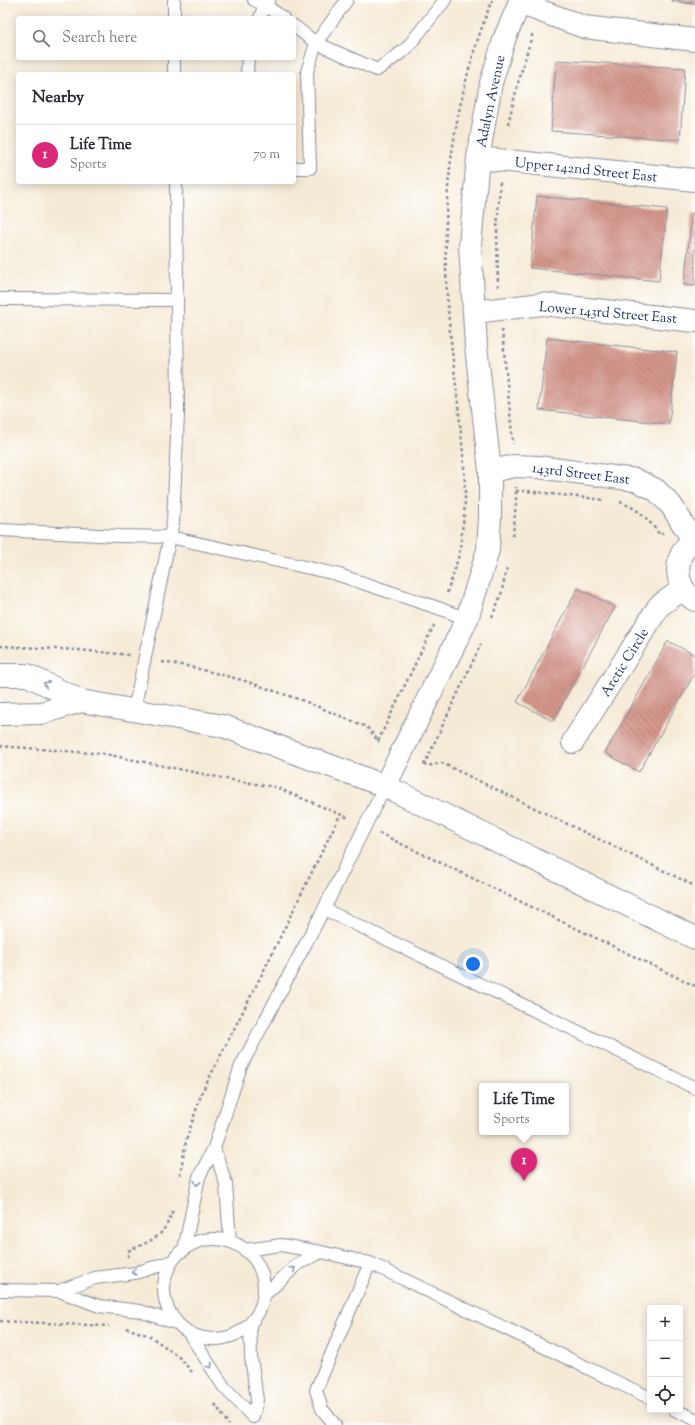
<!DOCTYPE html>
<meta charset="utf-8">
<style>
:root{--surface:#fff;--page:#f7f7f7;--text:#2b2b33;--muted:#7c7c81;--line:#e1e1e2;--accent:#db2777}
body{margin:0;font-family:"Sorts Mill Goudy",serif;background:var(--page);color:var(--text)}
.controls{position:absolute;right:12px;bottom:12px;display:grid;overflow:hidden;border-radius:4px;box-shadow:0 2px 10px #0003}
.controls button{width:36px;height:36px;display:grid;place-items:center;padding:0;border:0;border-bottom:1px solid var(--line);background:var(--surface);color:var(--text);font:20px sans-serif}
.you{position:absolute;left:473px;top:964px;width:14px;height:14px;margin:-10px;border:3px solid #fff;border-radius:50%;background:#1a73e8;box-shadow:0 0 0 6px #1a73e833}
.badge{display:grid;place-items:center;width:26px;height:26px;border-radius:50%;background:var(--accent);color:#fff;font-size:13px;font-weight:700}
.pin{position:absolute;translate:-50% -33px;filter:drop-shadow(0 1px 2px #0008)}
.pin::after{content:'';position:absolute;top:21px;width:14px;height:12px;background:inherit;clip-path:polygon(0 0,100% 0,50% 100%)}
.popup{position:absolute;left:479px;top:1083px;width:90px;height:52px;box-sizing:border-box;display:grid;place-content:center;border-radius:4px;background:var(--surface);filter:drop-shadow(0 1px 3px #0005);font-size:13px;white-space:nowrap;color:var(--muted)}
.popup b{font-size:15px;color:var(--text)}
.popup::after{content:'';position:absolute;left:50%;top:100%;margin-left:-8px;border:8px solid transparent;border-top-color:var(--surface)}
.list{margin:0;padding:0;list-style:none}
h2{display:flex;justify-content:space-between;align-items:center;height:52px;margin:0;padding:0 16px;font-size:17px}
h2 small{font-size:13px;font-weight:400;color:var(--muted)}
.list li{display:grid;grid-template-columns:26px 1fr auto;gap:12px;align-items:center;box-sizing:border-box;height:60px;padding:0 16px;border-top:1px solid var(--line)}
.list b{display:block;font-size:15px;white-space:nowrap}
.list p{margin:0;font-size:13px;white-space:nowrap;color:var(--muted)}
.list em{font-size:13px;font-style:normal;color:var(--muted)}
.icon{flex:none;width:22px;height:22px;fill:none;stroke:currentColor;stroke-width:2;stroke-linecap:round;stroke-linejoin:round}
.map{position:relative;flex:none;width:695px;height:1425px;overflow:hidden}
.search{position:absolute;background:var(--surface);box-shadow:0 2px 10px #0003;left:16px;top:16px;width:280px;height:44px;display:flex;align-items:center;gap:10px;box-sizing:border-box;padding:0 14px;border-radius:4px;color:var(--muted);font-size:15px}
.panel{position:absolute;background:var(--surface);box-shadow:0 2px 10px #0003;left:16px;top:72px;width:280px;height:112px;border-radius:4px}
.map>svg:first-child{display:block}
</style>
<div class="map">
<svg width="695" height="1425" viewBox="0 0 695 1425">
<defs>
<pattern id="building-back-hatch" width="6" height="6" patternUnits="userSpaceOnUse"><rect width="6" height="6" fill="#d4968b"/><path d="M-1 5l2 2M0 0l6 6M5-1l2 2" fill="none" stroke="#ab7b75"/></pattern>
</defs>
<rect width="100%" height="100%" fill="#fff"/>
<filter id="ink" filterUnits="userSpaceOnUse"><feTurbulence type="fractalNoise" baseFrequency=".025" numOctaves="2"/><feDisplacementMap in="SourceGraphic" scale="8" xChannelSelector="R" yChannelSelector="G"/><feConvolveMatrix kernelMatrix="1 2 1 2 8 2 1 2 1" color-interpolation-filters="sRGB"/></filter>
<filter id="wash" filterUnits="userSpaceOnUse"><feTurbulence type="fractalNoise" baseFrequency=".012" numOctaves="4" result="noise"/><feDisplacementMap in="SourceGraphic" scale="16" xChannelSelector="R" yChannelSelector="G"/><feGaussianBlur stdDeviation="0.9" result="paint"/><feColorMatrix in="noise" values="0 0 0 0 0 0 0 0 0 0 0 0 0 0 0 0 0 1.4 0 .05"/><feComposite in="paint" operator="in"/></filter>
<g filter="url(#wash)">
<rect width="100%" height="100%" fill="#f5ead5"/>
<g id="blocks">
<path fill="url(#building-back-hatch)" d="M672,0H695V4L672,1Z
M556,60L685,68L680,140L551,131Z
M537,196L667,209L659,281L530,268Z
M692,213H695V286L684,285Z
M547,338L677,352L669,424L539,410Z
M578,588L615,607L553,721L517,702Z
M668,641L695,655V673L639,772L605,753Z"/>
</g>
</g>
<g filter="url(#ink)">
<use href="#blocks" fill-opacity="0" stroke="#888c9a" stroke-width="1"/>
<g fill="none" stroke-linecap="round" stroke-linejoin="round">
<defs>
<path id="service" d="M174,0V18
M254,0L265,5L283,18
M260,18L265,5L269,0
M294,26L316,43L377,70L406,49L445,0
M174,58V74
M247,74L248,58
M294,168H310L307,72L316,43L347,0
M0,299L177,300
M0,530L119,536L170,537L336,574L441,609L467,619
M134,710L173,522L178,415L176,182
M324,909L695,1088
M214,1148L226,1184L230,1242
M164 1289a50 50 0 1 1 100 0a50 50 0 1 1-100 0Z
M184,1250L199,1177L214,1148L241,1066L324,909L385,786
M245,1250L281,1245L321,1252L298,1264L264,1295
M321,1252L370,1263L650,1398
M171,1262L135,1273L95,1278L59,1291L99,1306L140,1311L176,1323
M0,1290L59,1291
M189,1333L224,1387L253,1417L257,1400L251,1357L250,1324
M675,1410L695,1419
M335,1425L322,1409L316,1390L370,1263"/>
<path id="minor" d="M519,3L584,27L695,40
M478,158L695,180
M474,312L542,304L695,321
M490,471L515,466L538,467L636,480L656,490L671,505L693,540
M695,539C673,553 672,586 695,600
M0,675H27L81,701L223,726L385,786L695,938
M0,714L42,713L81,701
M573,742L659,606L683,589
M385,786L467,619L488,550L490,517V471L476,346L470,245L478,158L491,83L505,37L521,0"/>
</defs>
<use href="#service" stroke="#888c9a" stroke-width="14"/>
<use href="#minor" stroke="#888c9a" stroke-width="24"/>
<path stroke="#888c9a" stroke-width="2.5" stroke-dasharray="3 3" stroke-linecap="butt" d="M508,124L518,83L533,32
M498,287L497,230L500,182
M502,330L513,444
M516,491H526L605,500
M620,502C639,509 648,519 660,535L663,533
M513,536L516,501V487
M447,593C451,581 455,570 458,558C461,545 462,530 464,516C467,485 463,454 460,423C455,372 447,320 446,269C443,177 458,86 492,0
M492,617L501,595L507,568
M0,646L79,650L129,655
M162,662L187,666L242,680L304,701L367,727L379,742
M378,741L435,623
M0,746L105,754L232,780L275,787L349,818
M424,764L427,766L442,763L695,886
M424,765L481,644
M379,833L695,986
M180,1175L186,1141L202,1092L264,970L340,815
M128,1257V1251C154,1239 164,1238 173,1209
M0,1321L109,1326
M126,1328L150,1336L178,1356L192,1372
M215,1404L229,1425"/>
<use href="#service" stroke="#fff" stroke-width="12"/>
<use href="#minor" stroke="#fff" stroke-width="22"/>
</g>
<defs><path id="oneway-chevron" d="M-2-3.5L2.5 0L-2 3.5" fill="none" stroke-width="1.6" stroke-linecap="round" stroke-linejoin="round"/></defs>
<g stroke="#8d97ae">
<use href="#oneway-chevron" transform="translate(46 684) rotate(-155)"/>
<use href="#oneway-chevron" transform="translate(197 1183) rotate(102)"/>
<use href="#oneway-chevron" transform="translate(293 1269) rotate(-42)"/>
<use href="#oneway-chevron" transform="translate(134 1272) rotate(169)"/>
<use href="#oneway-chevron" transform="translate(210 1366) rotate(57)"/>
</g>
</g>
<g text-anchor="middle" stroke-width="4" stroke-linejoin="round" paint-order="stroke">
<g font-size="14" fill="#1b2f5e" stroke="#fff">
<text transform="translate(490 101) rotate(-78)" y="5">Adalyn Avenue</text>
<text transform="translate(586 169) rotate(6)" y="5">Upper 142nd Street East</text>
<text transform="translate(608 312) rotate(5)" y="5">Lower 143rd Street East</text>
<text transform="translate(581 473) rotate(7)" y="5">143rd Street East</text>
<text transform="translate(624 662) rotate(-58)" y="5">Arctic Circle</text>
</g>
</g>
</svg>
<div class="controls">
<button>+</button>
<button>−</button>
<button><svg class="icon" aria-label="locate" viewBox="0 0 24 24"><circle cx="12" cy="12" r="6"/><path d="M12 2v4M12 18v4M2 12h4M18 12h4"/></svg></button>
</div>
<div class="you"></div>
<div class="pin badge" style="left:524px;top:1181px">1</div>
<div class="popup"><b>Life Time</b>Sports</div>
<div class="search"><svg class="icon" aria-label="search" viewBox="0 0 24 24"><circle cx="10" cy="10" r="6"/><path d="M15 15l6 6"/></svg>Search here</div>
<section class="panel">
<h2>Nearby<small></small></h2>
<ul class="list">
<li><span class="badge">1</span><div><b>Life Time</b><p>Sports</p></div><em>70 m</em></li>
</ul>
</section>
</div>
